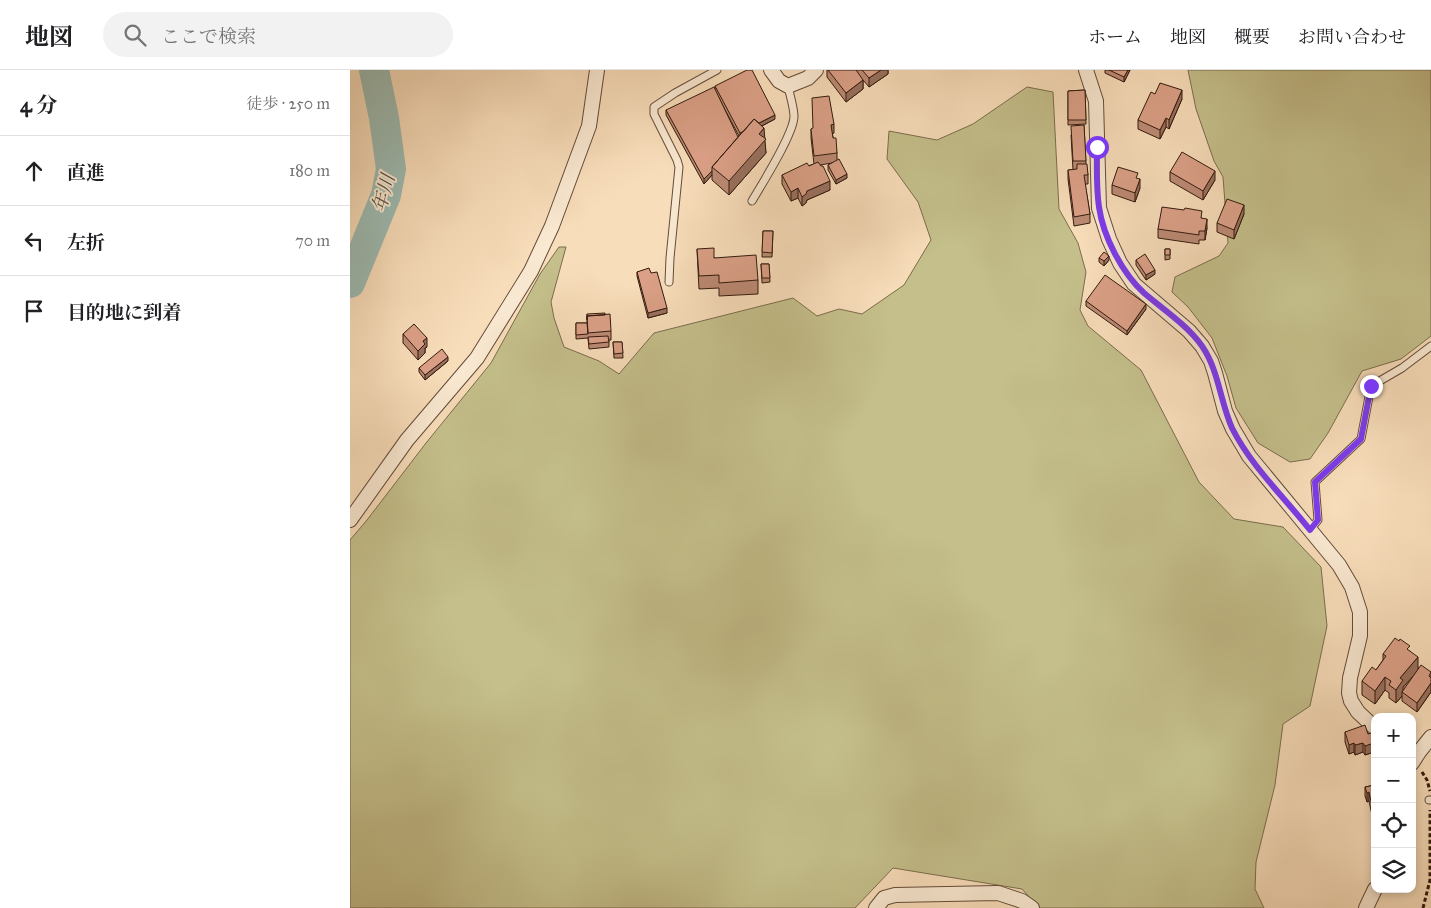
<!DOCTYPE html>
<html lang="ja">
<meta charset="utf-8">
<style>
:root{--surface:#fff;--page:#f2f2f2;--text:#202124;--muted:#757577;--line:#e0e0e0}
body{margin:0;font-family:"IM FELL Great Primer","Noto Serif JP",serif;background:var(--page);color:var(--text)}
.controls{position:absolute;right:15px;bottom:15px;display:grid;overflow:hidden;border-radius:10px;box-shadow:0 2px 8px #0003}
.controls button{width:45px;height:45px;display:grid;place-items:center;padding:0;border:0;border-bottom:1px solid var(--line);background:var(--surface);color:var(--text);font:25px sans-serif}
.stop{position:absolute;width:15px;height:15px;margin:-11px;border:4px solid #7c3aed;border-radius:50%;background:#fff}
.stop.end{background:#7c3aed;border-color:#fff;box-shadow:0 1px 5px #0008}
.list{margin:0;padding:0;list-style:none}
h2{display:flex;justify-content:space-between;align-items:center;height:65px;margin:0;padding:0 20px;font-size:21px}
h2 small{font-size:16px;font-weight:400;color:var(--muted)}
.list li{display:grid;grid-template-columns:32px 1fr auto;gap:15px;align-items:center;box-sizing:border-box;height:70px;padding:0 20px;border-top:1px solid var(--line)}
.list b{display:block;font-size:19px;white-space:nowrap}
.list em{font-size:16px;font-style:normal;color:var(--muted)}
.icon{flex:none;width:28px;height:28px;fill:none;stroke:currentColor;stroke-width:2;stroke-linecap:round;stroke-linejoin:round}
.map{position:relative;flex:none;width:1081px;height:838px;overflow:hidden}
header{display:flex;align-items:center;gap:30px;box-sizing:border-box;height:70px;padding:0 25px;background:var(--surface);border-bottom:1px solid var(--line)}
header strong{font-size:24px}
nav{display:flex;gap:28px;margin-inline-start:auto;font-size:18px}
.search{width:350px;height:45px;background:var(--page);display:flex;align-items:center;gap:12px;box-sizing:border-box;padding:0 18px;border-radius:28px;color:var(--muted);font-size:19px}
main{display:flex}
aside{flex:1;background:var(--surface)}
.map>svg:first-child{display:block}
</style>
<header>
<strong>地図</strong>
<div class="search"><svg class="icon" aria-label="search" viewBox="0 0 24 24"><circle cx="10" cy="10" r="6"/><path d="M15 15l6 6"/></svg>ここで検索</div>
<nav><a>ホーム</a><a>地図</a><a>概要</a><a>お問い合わせ</a></nav>
</header>
<main>
<aside>
<h2>4 分<small>徒歩 · 250 m</small></h2>
<ul class="list">
<li><svg class="icon" aria-label="ahead" viewBox="0 0 24 24"><path d="M12 20V5M6 11l6-6 6 6"/></svg><div><b>直進</b></div><em>180 m</em></li>
<li><svg class="icon" aria-label="left" viewBox="0 0 24 24"><path d="M17 20v-9H6M10 6l-5 5 5 5"/></svg><div><b>左折</b></div><em>70 m</em></li>
<li><svg class="icon" aria-label="arrive" viewBox="0 0 24 24"><path d="M6 21V4h12l-3 4 3 4H6"/></svg><div><b>目的地に到着</b></div></li>
</ul>
</aside>
<div class="map">
<svg width="1081" height="838" viewBox="0 0 1081 838">
<rect width="100%" height="100%" fill="#f8ddba"/>
<filter id="stains"><feTurbulence type="fractalNoise" baseFrequency=".004" numOctaves="4"/><feColorMatrix values="0 0 0 0 .2 0 0 0 0 .09 0 0 0 0 .02 0 0 0 .5 -.17"/></filter>
<radialGradient id="worn" r=".72"><stop offset=".6" stop-color="#630" stop-opacity="0"/><stop offset="1" stop-color="#630" stop-opacity=".3"/></radialGradient>
<path fill="#c4bf8b" stroke="#7b6c4c" d="M838,0H1081V266L1051,289L1012,301L978,363L960,389L940,392L908,373L886,338L877,306L862,268L838,237L822,222L825,207L869,186L878,173L873,107L864,91L846,39Z
M677,17L703,22L709,139L728,173L736,202L730,240L738,256L791,300L849,412L884,449L933,457L971,497L977,556L960,636L933,654L925,715L906,792L905,819L914,838H689L672,819L543,798L505,838H0V470L17,450L76,373L141,293L190,204L209,177H216L201,232L204,248L214,277L249,291L269,304L304,263L443,228L467,246L489,239L512,244L554,215L581,170L568,132L537,89L539,61L587,70L623,54Z"/>
<g fill="none" stroke-linecap="round" stroke-linejoin="round">
<path stroke="#9dbbb2" stroke-width="30" d="M0,213L36,125L41,99L34,48L24,0"/>
<defs>
<path id="service" d="M402,131C412,114 443,65 444,47C444,37 440,26 438,16
M319,212L320,188L329,97L327,90L304,44V37L325,23L367,0
M960,460L968,450L965,412L1011,369L1021,316L1052,298L1081,276
M1079,730H1081"/>
<path id="minor" d="M421,0L429,11L438,16L458,8L466,0
M736,0L746,31L749,138L759,169L770,193L784,214L839,261L852,276L861,291L865,303L875,341L883,359L899,386L989,495L1002,517L1010,542V566L1000,608L999,623L1001,631L1008,642L1025,658
M0,450L57,370L127,288L181,201L202,156L239,56L247,0
M1062,693L1069,682L1081,667
M526,838L534,828L545,825L648,823L672,831L682,838
M1016,838L1025,819"/>
</defs>
<use href="#service" stroke="#644b38" stroke-width="9"/>
<use href="#minor" stroke="#644b38" stroke-width="16"/>
<path stroke="#321a0d" stroke-width="3" stroke-dasharray="4 2.5" stroke-linecap="butt" d="M1072,702L1077,710L1080,721
M1073,838L1080,810V740"/>
<use href="#service" stroke="#fae9d2" stroke-width="7"/>
<use href="#minor" stroke="#fae9d2" stroke-width="14"/>
</g>
<path fill="#bc8a74" stroke="#321a0d" d="M477,0H538V4L519,17L513,10V19L496,32L477,7Z
M755,0H780L774,12L755,3Z
M365,16L425,49L412,56L414,68L416,83L379,125L362,110V105L354,114L316,45V40L388,67L389,66L365,21Z
M735,20L736,54L718,55V21Z
M805,24L832,29L819,59L816,57L810,69L788,59V50Z
M734,55L736,94L738,105V114H735L740,144V153L724,156L718,109V100H723L721,65Z
M461,59L484,63H482L487,83V90L497,108L486,114L478,100V95L482,93L470,95L480,120L457,130L456,133L452,136L448,128L441,131L432,114V105L464,94L461,68Z
M820,102L865,110L853,130L820,111Z
M762,115L790,118L785,132L762,124Z
M894,144L884,169L867,162V153Z
M852,148L857,158L855,170H849V174L808,168V159Z
M413,161H423L422,187H412Z
M347,179L408,210V224L369,226V218L349,219Z
M815,179H820V189L815,190Z
M749,188L759,190L754,196L749,192Z
M786,190L805,204L796,210L786,195Z
M411,194H419L420,212L412,213Z
M287,202L301,203L317,243L298,248L287,206Z
M736,231L796,239L777,265L736,236Z
M237,244L261,261V270H259V277L239,279L238,268L226,269V253H237Z
M53,264L77,277L75,278V283L68,290L53,273Z
M263,272H272L273,288H264Z
M98,291L75,310L69,302V298Z
M1060,581L1068,598L1081,602V622L1067,642L1052,631V626L1046,633L1039,628V623L1035,620L1025,634L1012,625V611L1026,600L1033,590V584Z
M995,662L1018,664L1025,663L1024,682L1015,685L1013,682L1005,685L1004,682L999,684L995,672Z
M1025,715V745H1022L1019,731L1017,732L1015,726V717Z"/>
<path fill="#99705e" stroke="#321a0d" d="M531,0H538V4L519,17V8Z
M778,0H780L774,12V7Z
M513,10V19L496,32V23Z
M832,20V29L819,59V50Z
M425,45V49L390,67V63Z
M816,48V57L810,69V60Z
M484,54V63L481,64V55Z
M414,58L416,83L379,125V111L409,64Z
M362,101V105L354,114V109Z
M865,101V110L853,130V121Z
M497,104V108L486,114V110Z
M790,109V118L785,132V123Z
M480,111V120L457,130L456,133L452,136V127L457,121Z
M448,118V128L441,131V122Z
M894,135V144L884,169V160Z
M857,149V158L855,170V161Z
M759,186V190L754,196V191Z
M805,200V204L796,210V205Z
M796,234V239L777,265V261Z
M317,238V243L298,248V243Z
M77,268V277L75,278V283L68,290V281L73,271Z
M98,287V291L75,310V305Z
M1068,587V601L1053,617V623L1052,622V626L1046,633V620L1050,608Z
M1035,607V620L1025,634V621Z
M1081,613V622L1067,642V633Z
M1025,668L1024,682L1015,685V676L1023,669Z
M1004,673V682L999,684V675Z
M1013,673V682L1005,685V675Z
M1019,722V731L1017,732V723Z"/>
<path fill="#dba087" stroke="#321a0d" d="M397,0H402L425,45L409,53L404,49L394,61L390,63L365,16Z
M478,0H506L513,10L496,23Z
M512,0H531L519,8Z
M759,0H778L774,7Z
M810,13L832,20L819,50L816,48L810,60L788,50L801,22L805,24Z
M364,17L388,67L362,97V101L354,109L316,40Z
M735,20L736,50H718V21Z
M479,26L484,54L481,55L483,68H486L487,83L464,86L461,59L463,58L462,28Z
M404,49L414,58L409,64L416,69L379,111L362,97Z
M734,55L736,91H723L721,56Z
M832,82L865,101L853,121L820,102Z
M489,89L497,104L486,110L478,95Z
M468,92L471,96H473L480,111L457,121L456,124L452,127L448,118L441,122L432,105L457,93L459,96Z
M727,94H737L738,105H734L740,144L724,147L718,100L727,99Z
M768,97L788,103L786,108L790,109L785,123L762,115Z
M877,129L894,135L884,160L867,153Z
M812,137L834,140L835,138L852,141L851,148L857,149L855,161H849V165L808,159Z
M413,161H423L422,183L412,182Z
M364,178V188L406,185L408,210L369,213V205L349,206L347,179Z
M815,179H820V185H815Z
M754,182L759,186L754,191L749,188Z
M795,184L805,200L796,205L786,190Z
M411,194H419L420,208H412Z
M299,198L301,203L307,202L317,238L298,243L287,202Z
M755,205L796,234L777,261L736,231Z
M255,243V245L237,246V250V244Z
M260,244L261,261L238,263L237,246Z
M226,253H237L238,264L226,265Z
M64,254L77,268L73,271L75,274L68,281L53,264Z
M258,266L259,272L239,274L238,267Z
M263,272H272L273,283L264,284Z
M92,279L98,287L75,305L69,298Z
M1045,568L1049,571L1050,569L1060,576L1057,579L1068,587L1050,608L1053,610L1046,620L1039,615L1041,611L1035,607L1025,621L1012,611L1022,597L1026,600L1036,586L1033,584Z
M1071,595L1081,602L1079,606L1081,608V613L1067,633L1052,622Z
M1015,655L1018,664L1024,662L1025,668L1023,669L1024,673L1015,676L1013,673L1005,675L1004,673L999,675L995,662Z
M1025,715V736H1022L1019,722L1017,723L1015,717Z"/>
<g fill="none" stroke-linecap="round" stroke-linejoin="round">
<path stroke="#7c3aed" stroke-width="6" d="M747,77C747,97 746,117 749,137C753,166 772,203 794,223C814,240 837,255 852,276C869,301 870,331 882,358C901,396 934,427 960,460L968,450L965,412L1011,369L1021,316"/>
</g>
<g text-anchor="middle" stroke-width="4" stroke-linejoin="round" paint-order="stroke">
<g font-size="19" font-style="italic" fill="#575247" stroke="#fae9d2">
<text transform="translate(33 123) rotate(-75)" y="7">年川</text>
</g>
</g>
<rect width="100%" height="100%" filter="url(#stains)"/>
<rect width="100%" height="100%" fill="url(#worn)"/>
</svg>
<div class="controls">
<button>+</button>
<button>−</button>
<button><svg class="icon" aria-label="locate" viewBox="0 0 24 24"><circle cx="12" cy="12" r="6"/><path d="M12 2v4M12 18v4M2 12h4M18 12h4"/></svg></button>
<button><svg class="icon" aria-label="layers" viewBox="0 0 24 24"><path d="M12 4l9 5-9 5-9-5zM3 14l9 5 9-5"/></svg></button>
</div>
<div class="stop" style="left:747px;top:77px"></div>
<div class="stop end" style="left:1021px;top:316px"></div>
</div>
</main>
